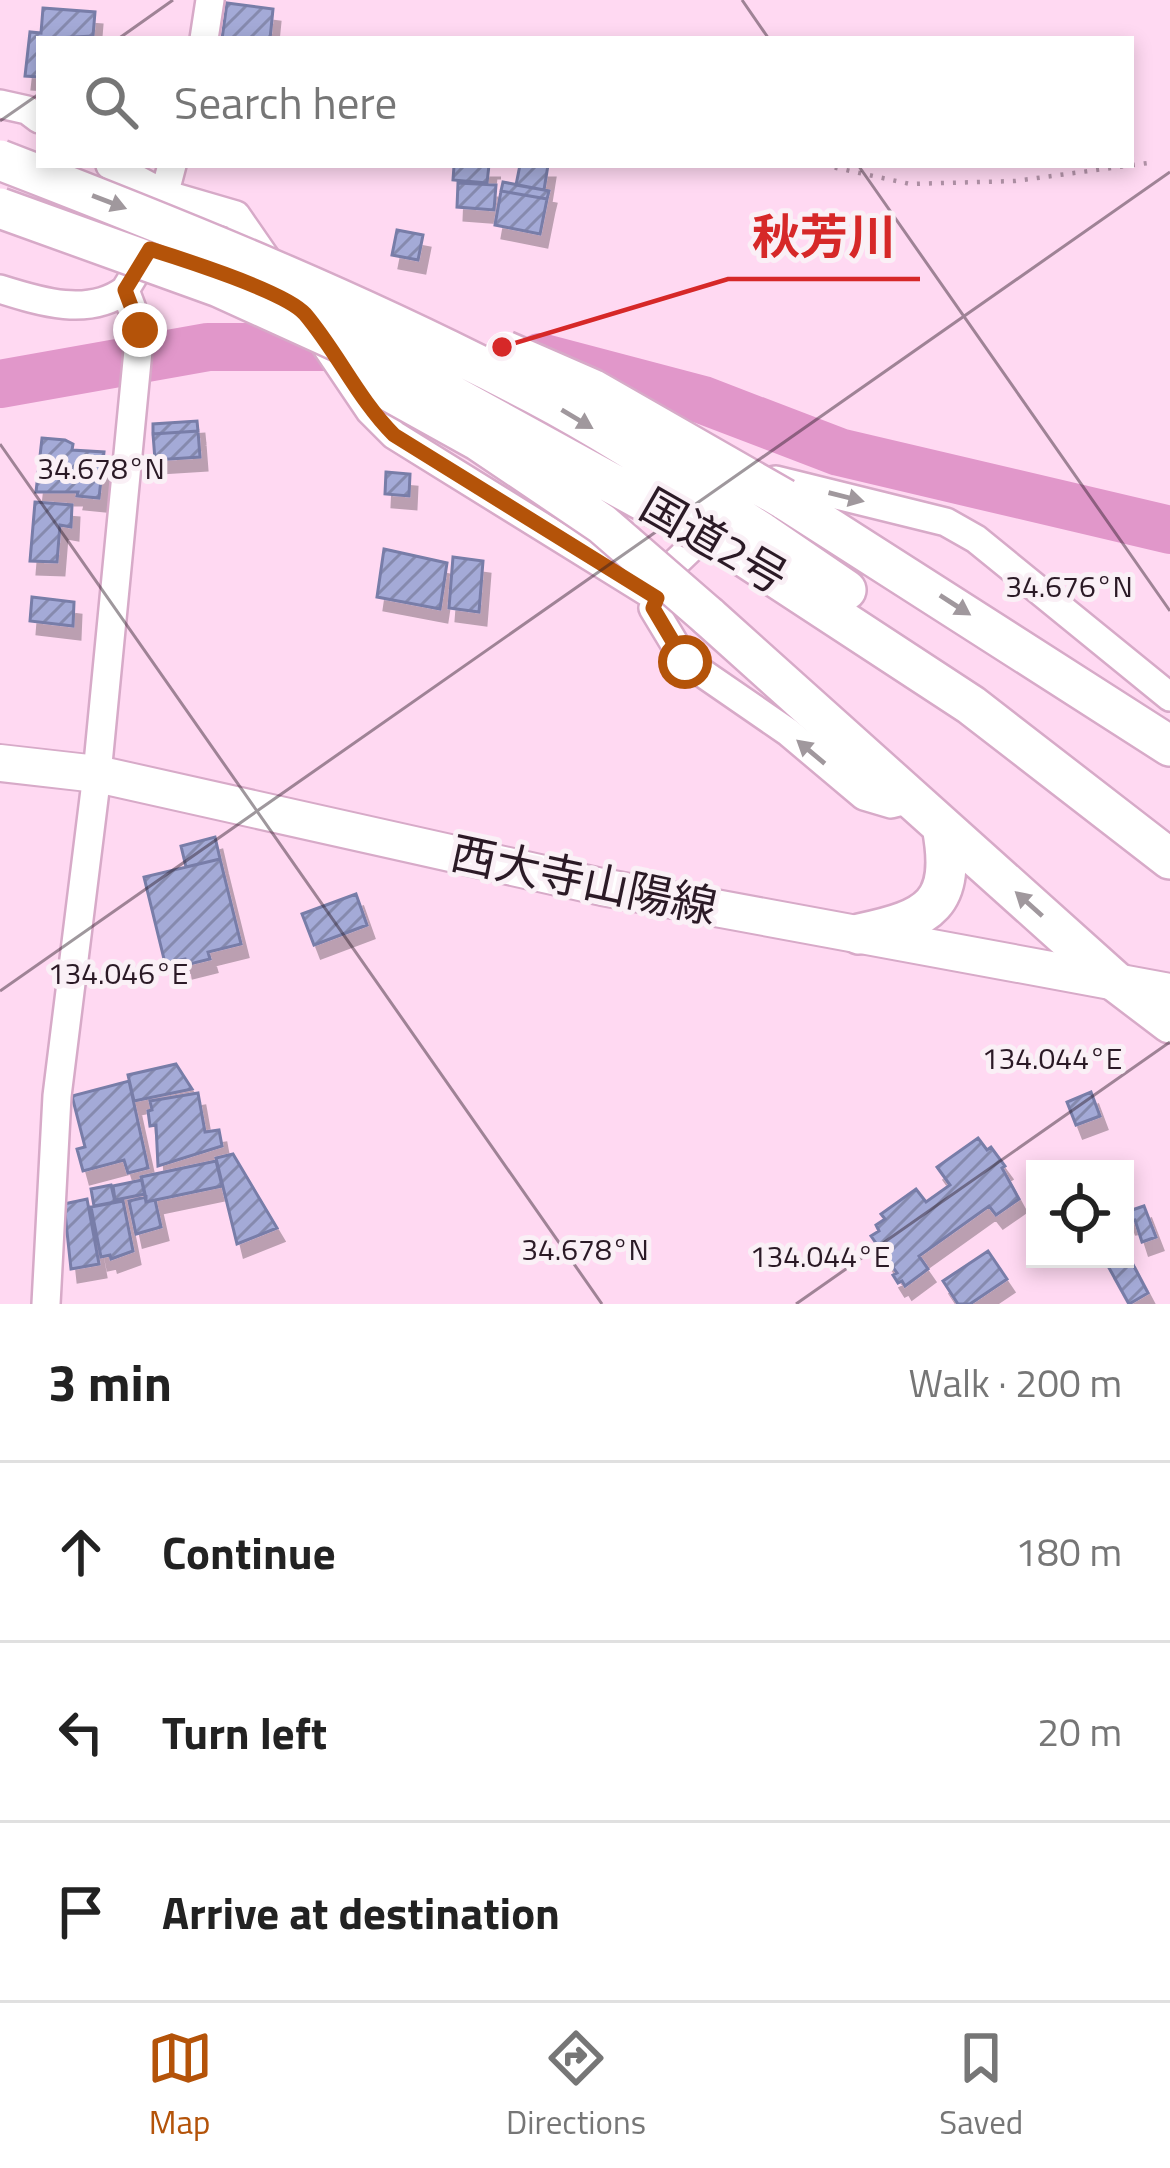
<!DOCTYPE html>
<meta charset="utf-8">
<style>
:root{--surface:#fff;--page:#f6f6f6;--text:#222;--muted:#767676;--line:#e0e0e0;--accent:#b45309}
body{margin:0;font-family:"Titillium Web","Noto Sans JP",sans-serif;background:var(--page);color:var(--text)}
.controls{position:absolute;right:36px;bottom:36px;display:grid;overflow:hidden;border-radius:0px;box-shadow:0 6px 18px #0003}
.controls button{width:108px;height:108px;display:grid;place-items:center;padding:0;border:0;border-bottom:3px solid var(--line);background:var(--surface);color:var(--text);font:60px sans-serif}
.stop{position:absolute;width:36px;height:36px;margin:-27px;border:9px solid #b45309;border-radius:50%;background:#fff}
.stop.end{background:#b45309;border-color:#fff;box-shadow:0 3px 12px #0008}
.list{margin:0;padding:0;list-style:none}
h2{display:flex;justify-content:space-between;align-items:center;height:156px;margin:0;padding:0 48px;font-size:51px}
h2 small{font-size:39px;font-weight:400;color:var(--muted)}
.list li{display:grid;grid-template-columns:78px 1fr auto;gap:36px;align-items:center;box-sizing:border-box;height:180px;padding:0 48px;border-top:3px solid var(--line)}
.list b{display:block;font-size:45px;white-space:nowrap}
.list em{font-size:39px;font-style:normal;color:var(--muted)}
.icon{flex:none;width:66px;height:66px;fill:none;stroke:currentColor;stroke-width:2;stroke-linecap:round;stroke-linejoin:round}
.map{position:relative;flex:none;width:1170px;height:1304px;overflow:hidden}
.search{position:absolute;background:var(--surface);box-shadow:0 6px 18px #0003;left:36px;right:36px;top:36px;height:132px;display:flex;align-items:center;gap:30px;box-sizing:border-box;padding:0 42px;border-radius:0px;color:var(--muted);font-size:45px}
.sheet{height:696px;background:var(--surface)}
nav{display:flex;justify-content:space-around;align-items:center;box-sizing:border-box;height:168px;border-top:3px solid var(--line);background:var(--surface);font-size:33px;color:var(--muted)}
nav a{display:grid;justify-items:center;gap:6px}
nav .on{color:var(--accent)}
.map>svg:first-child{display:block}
</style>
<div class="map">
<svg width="1170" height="1304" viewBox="0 0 1170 1304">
<defs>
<pattern id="building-hatch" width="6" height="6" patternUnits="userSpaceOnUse" patternTransform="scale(3)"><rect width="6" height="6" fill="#a4aad7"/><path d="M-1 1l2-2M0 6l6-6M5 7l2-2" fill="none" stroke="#868aae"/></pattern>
<filter id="shadow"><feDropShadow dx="7" dy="13" stdDeviation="0" flood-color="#0004"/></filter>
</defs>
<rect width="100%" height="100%" fill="#ffd9f2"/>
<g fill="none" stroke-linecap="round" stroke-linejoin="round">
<path stroke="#e197ca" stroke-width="48" d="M540,357L703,400L839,452L1170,530
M0,384L208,347H370"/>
</g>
<path fill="url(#building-hatch)" stroke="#787da8" stroke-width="3" filter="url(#shadow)" d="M227,3L273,9L270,39H222Z
M43,8L95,12L93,36L39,39V77L25,76L30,32L41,33Z
M448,165H494H489L487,183L453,180L454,166Z
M520,165H548L544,190L516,185Z
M503,182L549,191L547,199L501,191Z
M458,183L496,185L494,210L457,207Z
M501,191L547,199L540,234L495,225Z
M397,230L423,235L418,260L392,255Z
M197,421L198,431L153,434V424Z
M198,431L200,457L155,460L153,434Z
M42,438L65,440L73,444L72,450L104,452L99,498L77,496L78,492H36Z
M386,472L410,474L409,496L385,494Z
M35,502L72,505L71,527L60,525L57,562L30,561Z
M384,549L447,563L440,609L377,597Z
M453,557L483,561L479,612L449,608Z
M32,597L74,602L73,626L30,621Z
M215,837L220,859L186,867L181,846Z
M220,859L241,944L208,952L210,959L186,965L185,959L165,963L144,877Z
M356,894L367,925L314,945L302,914Z
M176,1064L192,1089L134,1101L128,1075Z
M129,1081L148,1168L128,1173L124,1160L83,1171L77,1149L85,1147L72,1096Z
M1091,1092L1100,1116L1076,1125L1067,1102Z
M198,1093L205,1132L219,1130L222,1146L158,1166L156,1125L150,1126L148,1111L152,1110L150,1101Z
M978,1138L987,1150L991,1147L1005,1166L1002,1168L1019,1199L996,1215L989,1206L919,1256L928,1269L905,1286L902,1281L898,1283L893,1275L897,1273L871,1236L879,1231L876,1225L885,1219L881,1214L916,1189L926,1202L950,1185L937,1167Z
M233,1154L277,1228L237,1244L216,1158Z
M216,1161L222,1186L146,1202L141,1177Z
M142,1180L145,1194L115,1200L113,1186Z
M111,1185L115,1202L94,1206L91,1189Z
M146,1197V1202L155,1200L161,1227L136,1234L129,1201Z
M87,1199L99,1264L71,1269L64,1204Z
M123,1201L133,1251L111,1259L110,1255L101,1257L91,1207Z
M1144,1206L1156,1237L1142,1242L1135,1220L1129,1221L1126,1212Z
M988,1251L1007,1279L970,1304H958L943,1281Z
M1128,1255L1148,1293L1129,1304L1108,1266Z"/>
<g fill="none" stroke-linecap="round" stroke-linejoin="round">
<defs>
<path id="minor" d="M204,39L210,0
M0,104L27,110L39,119
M110,165L164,194L236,215L274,270
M0,289C41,302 89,317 125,290
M316,331L370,411L394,435L657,598
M766,482L776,480L946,522L976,539L1170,697
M714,526L669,569L653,608L685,661L788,732L864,796L891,804L911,799
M46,1304L57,1096L97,774L140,330L125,290L150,249L172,165"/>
<path id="major" d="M0,763L97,774L602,887L1170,992"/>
<path id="highway" d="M784,499L1170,746
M761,532L846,590
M742,555L971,705L1170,859
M708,616L1116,982L1170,1023
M859,934C930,919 957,905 942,826"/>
</defs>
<use href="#minor" stroke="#d7aac8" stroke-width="32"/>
<use href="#major" stroke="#d7aac8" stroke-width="40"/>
<use href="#highway" stroke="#d7aac8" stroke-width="44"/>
<path stroke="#b293a8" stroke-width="4.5" stroke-dasharray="3 9" stroke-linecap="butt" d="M823,165L910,184L1015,181L1148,163"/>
<use href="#minor" stroke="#fff" stroke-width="27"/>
<use href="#major" stroke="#fff" stroke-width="36"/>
<use href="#highway" stroke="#fff" stroke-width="39"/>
<defs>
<path id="highway-bridge" d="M0,160C184,231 360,302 535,394C613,435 687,485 761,532
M0,208L219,287L426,381L742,555
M505,351L592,389L784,499
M369,380L479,441L602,524L708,616"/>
</defs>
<use href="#highway-bridge" stroke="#d7aac8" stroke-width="44" stroke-linecap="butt"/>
<use href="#highway-bridge" stroke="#fff" stroke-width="39"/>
</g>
<defs><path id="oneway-solid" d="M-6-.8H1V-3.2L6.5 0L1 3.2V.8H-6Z" transform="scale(3)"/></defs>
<g fill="#a0989d">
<use href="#oneway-solid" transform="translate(109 202) rotate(21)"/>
<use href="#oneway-solid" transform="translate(577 419) rotate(31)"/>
<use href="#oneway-solid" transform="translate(846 497) rotate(14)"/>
<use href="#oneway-solid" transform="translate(955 605) rotate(33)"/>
<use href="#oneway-solid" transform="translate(811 752) rotate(-140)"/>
<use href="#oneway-solid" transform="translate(1029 904) rotate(-138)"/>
</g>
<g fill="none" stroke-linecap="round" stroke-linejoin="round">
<path stroke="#b45309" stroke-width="15" d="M140,330L125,290L150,249C182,259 286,292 305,314C338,353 358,399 394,435L657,598L653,608L685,662"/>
</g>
<path fill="none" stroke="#2b1a26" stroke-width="3" stroke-opacity="0.45" d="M742,0L769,39M118,39L173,0M0,121L39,94M858,165L1170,611M0,444L602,1304M0,991L1170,172M796,1304L1170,1042"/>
<g text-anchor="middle" stroke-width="10" stroke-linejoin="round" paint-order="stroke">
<g font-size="45" fill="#2b1a26" stroke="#faf0f6">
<text transform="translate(714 541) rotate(30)" y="16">国道2号</text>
<text transform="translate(584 880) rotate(12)" y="16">西大寺山陽線</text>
</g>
</g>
<g font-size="30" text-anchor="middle" fill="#2b1a26" stroke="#faf0f6" stroke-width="10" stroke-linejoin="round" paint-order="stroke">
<text x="101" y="479">34.678°N</text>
<text x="1069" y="597">34.676°N</text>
<text x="118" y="984">134.046°E</text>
<text x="1052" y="1069">134.044°E</text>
<text x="585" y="1260">34.678°N</text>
<text x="820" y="1267">134.044°E</text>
</g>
<path fill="none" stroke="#d62828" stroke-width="4.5" d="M502 347L728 279H920"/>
<circle fill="#d62828" stroke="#faf0f6" stroke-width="4.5" cx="502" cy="347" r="12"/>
<g font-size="48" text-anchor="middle" font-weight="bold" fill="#d62828" stroke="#faf0f6" stroke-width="10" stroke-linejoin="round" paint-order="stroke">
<text x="824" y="254">秋芳川</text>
</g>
</svg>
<div class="controls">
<button><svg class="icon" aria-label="locate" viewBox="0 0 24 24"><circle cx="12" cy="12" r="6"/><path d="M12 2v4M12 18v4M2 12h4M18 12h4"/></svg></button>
</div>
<div class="stop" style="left:685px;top:662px"></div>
<div class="stop end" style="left:140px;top:330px"></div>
<div class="search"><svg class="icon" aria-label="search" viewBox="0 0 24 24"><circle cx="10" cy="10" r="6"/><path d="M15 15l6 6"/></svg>Search here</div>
</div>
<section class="sheet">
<h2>3 min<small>Walk · 200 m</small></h2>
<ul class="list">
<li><svg class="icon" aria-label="ahead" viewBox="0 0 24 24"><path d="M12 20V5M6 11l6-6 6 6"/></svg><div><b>Continue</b></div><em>180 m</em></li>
<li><svg class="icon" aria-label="left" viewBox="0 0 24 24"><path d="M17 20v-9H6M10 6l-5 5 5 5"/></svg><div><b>Turn left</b></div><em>20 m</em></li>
<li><svg class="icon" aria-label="arrive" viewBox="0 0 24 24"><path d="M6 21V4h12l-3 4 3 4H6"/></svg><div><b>Arrive at destination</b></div></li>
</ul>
</section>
<nav>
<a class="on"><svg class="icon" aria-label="map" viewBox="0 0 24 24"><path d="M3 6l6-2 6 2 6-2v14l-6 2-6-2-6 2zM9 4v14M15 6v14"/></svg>Map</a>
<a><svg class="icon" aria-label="directions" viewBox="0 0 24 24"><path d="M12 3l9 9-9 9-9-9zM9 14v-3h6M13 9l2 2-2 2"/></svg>Directions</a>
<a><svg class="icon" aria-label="saved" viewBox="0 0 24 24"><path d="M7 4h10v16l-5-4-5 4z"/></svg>Saved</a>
</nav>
